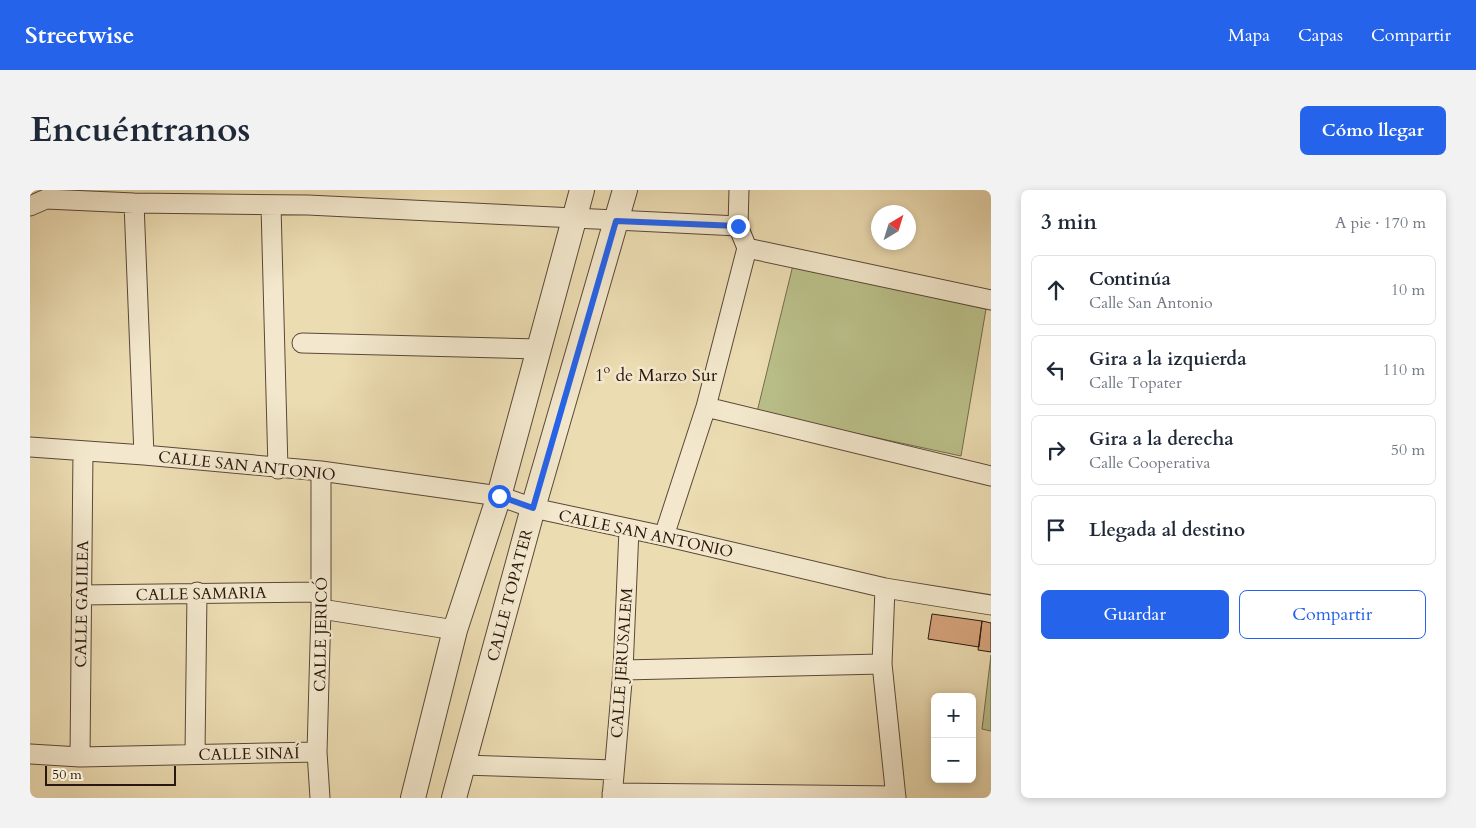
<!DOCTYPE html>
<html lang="es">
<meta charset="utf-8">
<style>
:root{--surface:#fff;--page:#f2f2f3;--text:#1f2937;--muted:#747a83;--line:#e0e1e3;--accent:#2563eb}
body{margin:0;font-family:Cardo,serif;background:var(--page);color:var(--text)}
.controls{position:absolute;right:15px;bottom:15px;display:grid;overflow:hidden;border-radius:8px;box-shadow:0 2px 8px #0003}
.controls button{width:45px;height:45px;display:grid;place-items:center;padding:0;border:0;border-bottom:1px solid var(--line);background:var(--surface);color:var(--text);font:25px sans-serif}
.compass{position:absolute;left:841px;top:15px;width:45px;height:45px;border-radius:50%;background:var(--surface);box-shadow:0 2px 8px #0003;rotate:38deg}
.scale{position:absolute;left:15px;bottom:12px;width:131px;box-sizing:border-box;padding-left:5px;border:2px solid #2a1710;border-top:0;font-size:14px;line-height:18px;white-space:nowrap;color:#2a1710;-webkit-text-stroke:4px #f3e8cd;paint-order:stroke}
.stop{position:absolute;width:15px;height:15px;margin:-11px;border:4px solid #2563eb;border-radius:50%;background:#fff}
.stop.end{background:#2563eb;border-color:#fff;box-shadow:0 1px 5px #0008}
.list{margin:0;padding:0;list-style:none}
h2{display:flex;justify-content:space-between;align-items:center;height:65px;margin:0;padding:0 20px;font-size:21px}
h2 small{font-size:16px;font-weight:400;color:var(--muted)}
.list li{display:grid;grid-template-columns:32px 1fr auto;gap:15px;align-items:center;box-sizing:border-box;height:70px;margin:0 10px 10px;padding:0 10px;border:1px solid var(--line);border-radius:8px}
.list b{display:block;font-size:19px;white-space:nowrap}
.list p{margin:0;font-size:16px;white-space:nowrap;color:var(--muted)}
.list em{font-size:16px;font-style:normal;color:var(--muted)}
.actions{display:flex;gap:10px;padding:15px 20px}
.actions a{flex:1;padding:11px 0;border:1px solid var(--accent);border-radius:8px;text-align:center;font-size:18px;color:var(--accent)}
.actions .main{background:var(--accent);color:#fff}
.icon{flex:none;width:28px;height:28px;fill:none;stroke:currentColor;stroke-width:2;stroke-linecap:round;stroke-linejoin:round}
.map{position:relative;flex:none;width:961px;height:608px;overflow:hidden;border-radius:8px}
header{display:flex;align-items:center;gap:30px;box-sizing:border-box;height:70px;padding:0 25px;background:var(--accent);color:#fff}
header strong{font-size:24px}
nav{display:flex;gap:28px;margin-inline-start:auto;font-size:18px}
.intro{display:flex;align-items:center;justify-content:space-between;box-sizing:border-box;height:120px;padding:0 30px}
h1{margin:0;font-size:35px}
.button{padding:12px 22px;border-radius:8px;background:var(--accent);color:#fff;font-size:18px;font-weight:700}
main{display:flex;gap:30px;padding:0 30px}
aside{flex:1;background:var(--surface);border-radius:8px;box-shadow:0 2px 8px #0003}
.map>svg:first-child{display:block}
</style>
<header>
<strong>Streetwise</strong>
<nav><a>Mapa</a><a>Capas</a><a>Compartir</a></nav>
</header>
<div class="intro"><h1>Encuéntranos</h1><a class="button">Cómo llegar</a></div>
<main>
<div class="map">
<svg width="961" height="608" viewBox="0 0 961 608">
<rect width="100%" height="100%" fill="#ecdcb2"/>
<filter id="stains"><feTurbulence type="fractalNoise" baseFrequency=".004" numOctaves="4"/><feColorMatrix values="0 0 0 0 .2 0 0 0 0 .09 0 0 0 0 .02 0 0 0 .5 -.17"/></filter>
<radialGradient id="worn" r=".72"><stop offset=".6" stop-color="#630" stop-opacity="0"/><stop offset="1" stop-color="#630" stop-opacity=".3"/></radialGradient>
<path fill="#bac08a" stroke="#726c4d" d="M763,75L956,119L931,266L727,222Z
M961,465V541L952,539Z"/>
<path fill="#d7a47c" stroke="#2a1710" d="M902,424L952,431L949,457L898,449Z
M952,431L961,433V462L948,460Z"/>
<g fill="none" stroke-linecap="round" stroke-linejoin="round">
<defs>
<path id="minor" d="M104,13L114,265
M0,16L16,9L104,13L278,15L708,36
M241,16L248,279
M717,58L961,110
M272,153L510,159
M676,217L961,286
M0,257L114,265L291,281L469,306L503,318L634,346L855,398L961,415
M634,346L676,217L717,58L708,36L709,0
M855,398L852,474L866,608
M51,405L291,402
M291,419L425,440
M593,480L852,474
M165,563L167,402
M0,564L50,567L287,562
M50,567L53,261
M433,575L584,580
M582,603L866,606
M290,608L287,562L291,419V281
M582,608L593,480L599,339"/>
<path id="tertiary" d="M383,608L425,440L469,306L552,0
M424,608L503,318L595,0"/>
</defs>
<use href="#minor" stroke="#5a4838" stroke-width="21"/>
<use href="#tertiary" stroke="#5a4838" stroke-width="26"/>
<use href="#minor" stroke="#f3e8cd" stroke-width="19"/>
<use href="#tertiary" stroke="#f3e8cd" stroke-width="24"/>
</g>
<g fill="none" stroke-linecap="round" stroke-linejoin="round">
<path stroke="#2563eb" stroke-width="6" d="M469,306L503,318L586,31L708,36"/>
</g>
<g text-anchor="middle" stroke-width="5" stroke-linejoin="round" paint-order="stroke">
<g font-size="16" fill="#2a1710" stroke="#f3e8cd">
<text transform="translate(217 275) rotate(6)" y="6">CALLE SAN ANTONIO</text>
<text transform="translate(616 343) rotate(12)" y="6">CALLE SAN ANTONIO</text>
<text transform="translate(171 403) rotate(-1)" y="6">CALLE SAMARIA</text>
<text transform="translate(479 405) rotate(-75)" y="6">CALLE TOPATER</text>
<text transform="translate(51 414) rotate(-89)" y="6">CALLE GALILEA</text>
<text transform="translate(290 445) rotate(-89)" y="6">CALLE JERICÓ</text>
<text transform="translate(591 473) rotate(-86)" y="6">CALLE JERUSALEM</text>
<text transform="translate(219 563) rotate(-1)" y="6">CALLE SINAÍ</text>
</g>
<g font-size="18" fill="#2a1710" stroke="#f3e8cd">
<text x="626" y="191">1º de Marzo Sur</text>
</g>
</g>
<rect width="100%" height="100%" filter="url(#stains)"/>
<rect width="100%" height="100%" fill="url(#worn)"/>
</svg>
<div class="controls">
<button>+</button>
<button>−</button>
</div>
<svg class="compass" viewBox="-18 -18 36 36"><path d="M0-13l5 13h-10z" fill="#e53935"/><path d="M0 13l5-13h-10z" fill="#747a83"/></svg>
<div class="scale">50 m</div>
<div class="stop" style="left:469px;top:306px"></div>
<div class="stop end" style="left:708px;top:36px"></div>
</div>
<aside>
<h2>3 min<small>A pie · 170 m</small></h2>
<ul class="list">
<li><svg class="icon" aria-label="ahead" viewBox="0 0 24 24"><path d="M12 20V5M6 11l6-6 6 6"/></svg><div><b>Continúa</b><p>Calle San Antonio</p></div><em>10 m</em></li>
<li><svg class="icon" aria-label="left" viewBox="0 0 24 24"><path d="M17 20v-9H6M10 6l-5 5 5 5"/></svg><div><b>Gira a la izquierda</b><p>Calle Topater</p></div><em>110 m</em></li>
<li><svg class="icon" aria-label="right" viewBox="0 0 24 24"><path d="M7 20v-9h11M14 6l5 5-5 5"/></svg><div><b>Gira a la derecha</b><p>Calle Cooperativa</p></div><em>50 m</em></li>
<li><svg class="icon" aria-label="arrive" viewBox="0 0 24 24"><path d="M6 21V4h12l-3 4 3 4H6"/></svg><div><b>Llegada al destino</b></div></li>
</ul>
<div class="actions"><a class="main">Guardar</a><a>Compartir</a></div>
</aside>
</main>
